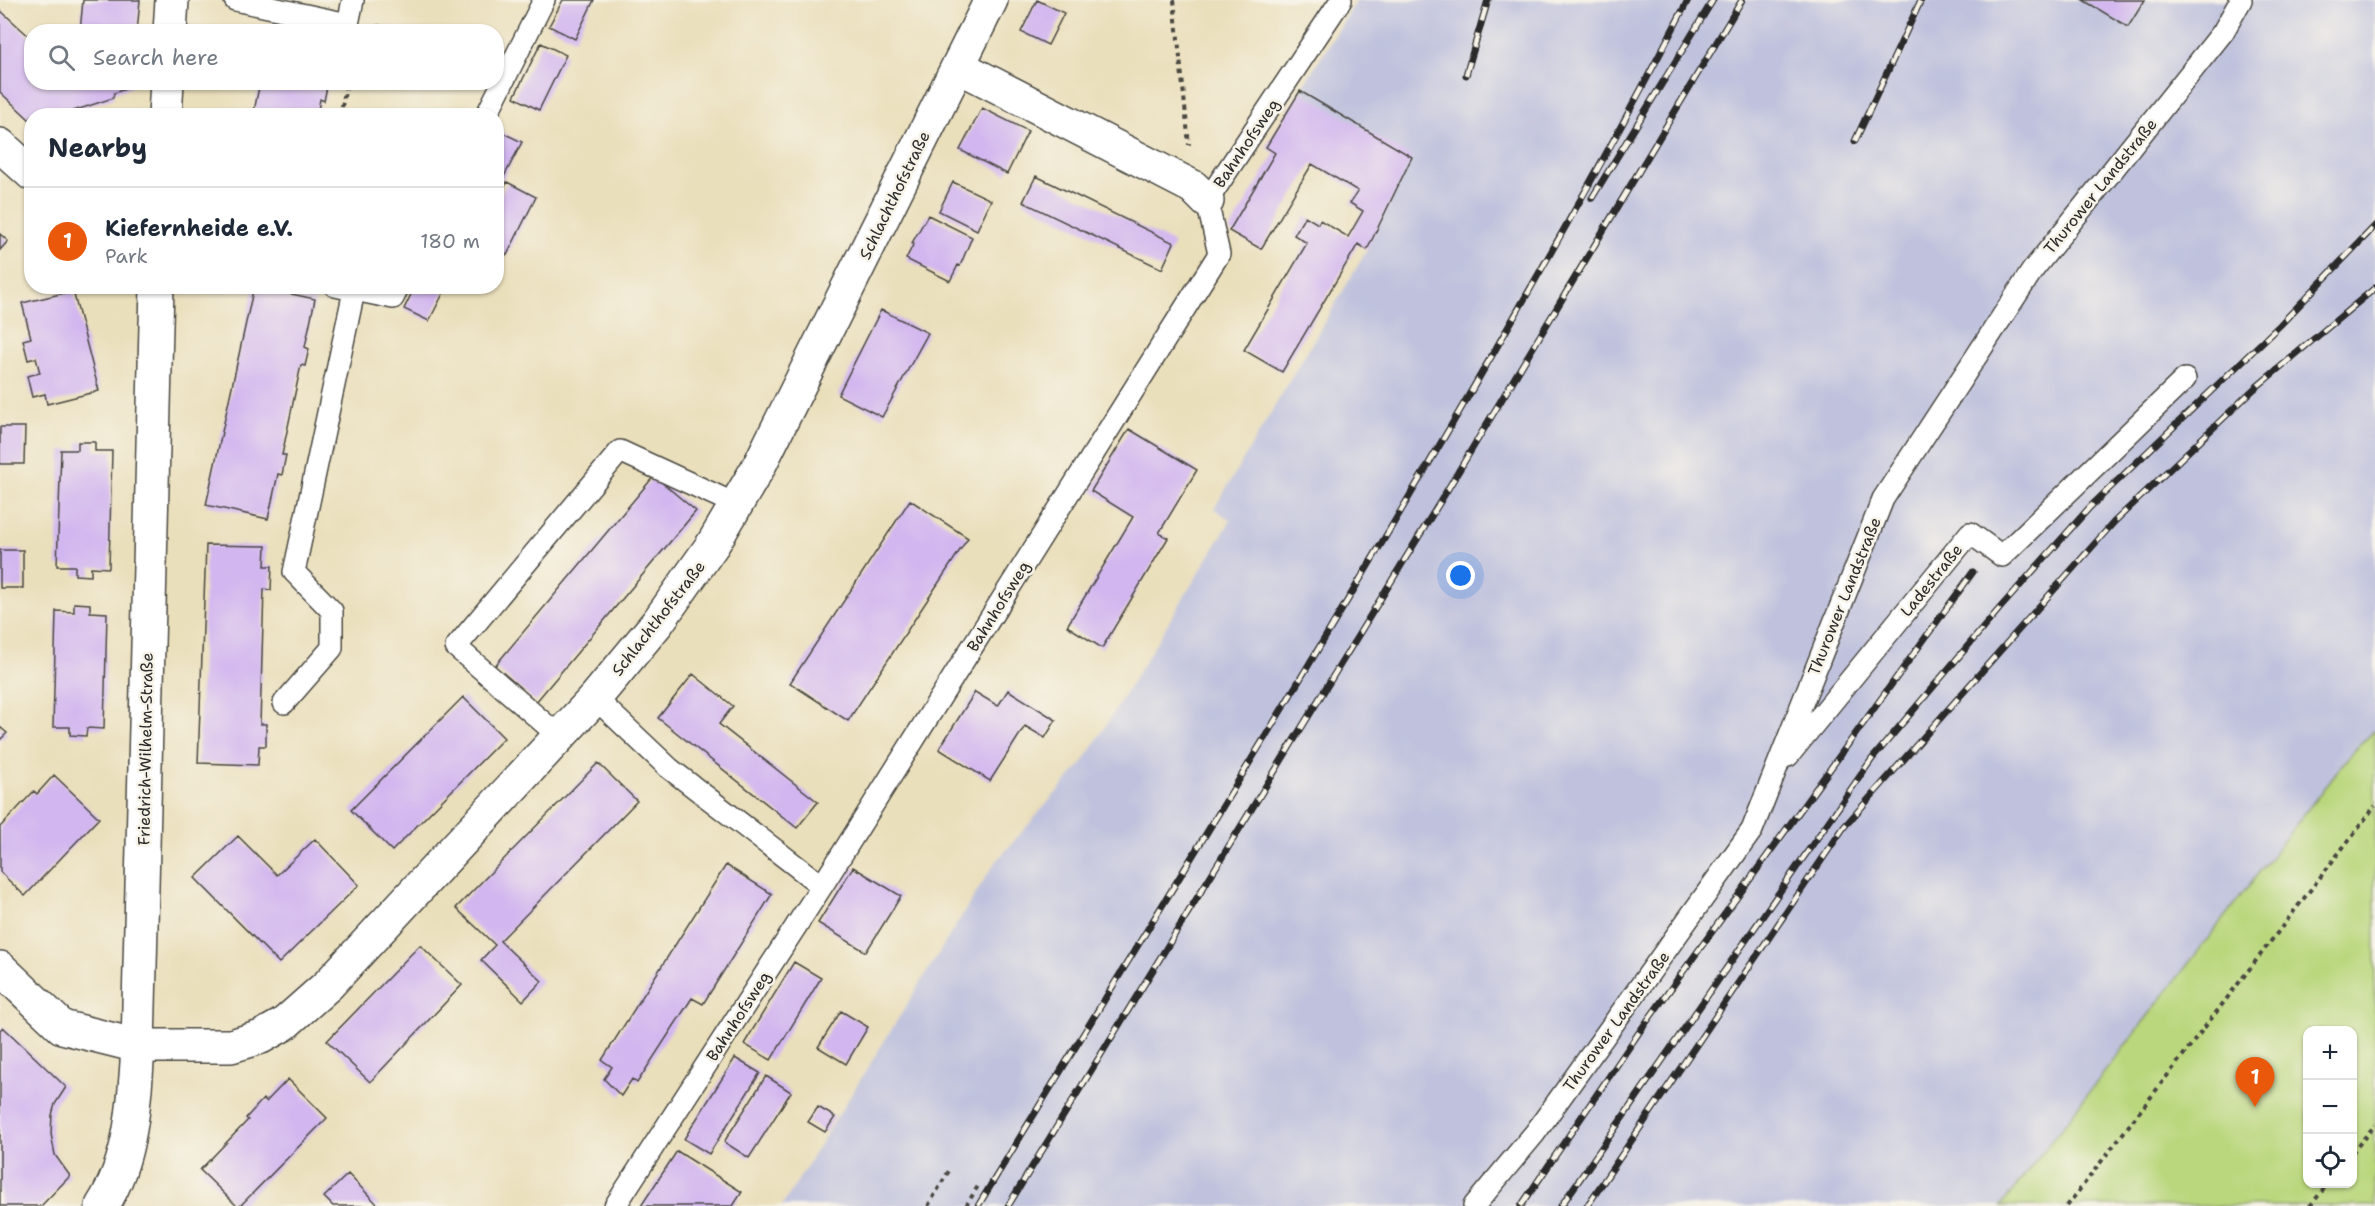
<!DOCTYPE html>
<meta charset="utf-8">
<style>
:root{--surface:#fff;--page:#f6f6f7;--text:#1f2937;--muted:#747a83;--line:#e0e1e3;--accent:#ea580c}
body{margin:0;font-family:"Shantell Sans",sans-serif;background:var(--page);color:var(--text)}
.controls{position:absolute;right:18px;bottom:18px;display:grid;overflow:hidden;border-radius:12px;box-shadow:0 2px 4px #0004}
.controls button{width:54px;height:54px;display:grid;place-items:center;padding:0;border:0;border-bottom:2px solid var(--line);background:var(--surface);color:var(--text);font:30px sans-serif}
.you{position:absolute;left:1461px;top:576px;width:21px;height:21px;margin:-15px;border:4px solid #fff;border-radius:50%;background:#1a73e8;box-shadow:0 0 0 9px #1a73e833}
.badge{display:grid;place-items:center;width:39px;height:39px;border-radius:50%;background:var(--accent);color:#fff;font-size:20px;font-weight:700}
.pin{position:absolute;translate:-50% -50px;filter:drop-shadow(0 2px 3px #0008)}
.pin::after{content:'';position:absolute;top:32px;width:21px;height:18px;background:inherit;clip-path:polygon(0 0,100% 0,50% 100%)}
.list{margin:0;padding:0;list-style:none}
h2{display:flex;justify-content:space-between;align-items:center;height:78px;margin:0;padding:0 24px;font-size:26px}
h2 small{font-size:20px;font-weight:400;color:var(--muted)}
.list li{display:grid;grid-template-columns:39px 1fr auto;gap:18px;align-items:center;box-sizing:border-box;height:108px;padding:0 24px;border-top:2px solid var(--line)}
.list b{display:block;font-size:22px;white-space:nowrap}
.list p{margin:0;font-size:20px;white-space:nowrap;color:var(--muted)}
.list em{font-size:20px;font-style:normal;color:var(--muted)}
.icon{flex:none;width:33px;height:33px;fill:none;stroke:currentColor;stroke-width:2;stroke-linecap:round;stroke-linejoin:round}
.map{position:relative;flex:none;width:2375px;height:1206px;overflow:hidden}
.search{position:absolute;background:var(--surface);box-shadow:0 2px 4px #0004;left:24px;top:24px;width:480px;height:66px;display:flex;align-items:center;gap:15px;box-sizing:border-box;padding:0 21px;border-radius:24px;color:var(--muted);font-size:22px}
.panel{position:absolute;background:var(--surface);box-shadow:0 2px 4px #0004;left:24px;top:108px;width:480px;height:186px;border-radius:24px}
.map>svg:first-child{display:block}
</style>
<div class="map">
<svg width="2375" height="1206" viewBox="0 0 2375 1206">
<rect width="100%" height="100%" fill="#f7f3e8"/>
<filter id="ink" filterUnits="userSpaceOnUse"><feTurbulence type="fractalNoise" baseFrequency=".0167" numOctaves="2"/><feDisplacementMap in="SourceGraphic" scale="12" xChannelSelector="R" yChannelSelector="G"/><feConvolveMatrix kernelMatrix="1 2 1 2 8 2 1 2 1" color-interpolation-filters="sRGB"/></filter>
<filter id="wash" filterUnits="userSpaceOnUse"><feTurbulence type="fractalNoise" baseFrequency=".008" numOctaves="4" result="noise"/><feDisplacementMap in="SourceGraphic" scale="24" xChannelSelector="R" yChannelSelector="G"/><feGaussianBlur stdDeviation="1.35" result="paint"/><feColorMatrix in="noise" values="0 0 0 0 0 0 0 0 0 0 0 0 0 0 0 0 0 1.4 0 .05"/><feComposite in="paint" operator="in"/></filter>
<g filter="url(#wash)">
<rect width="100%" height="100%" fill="#eadfbb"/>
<path fill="#c0c2dd" d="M1357,0H2375V730L2349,756L2001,1206H782L994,864L1084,761L1231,520L1214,509L1367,250L1387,209L1411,157L1300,91Z"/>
<path fill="#bad77d" stroke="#728154" stroke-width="1.5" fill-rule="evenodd" d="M2375,730V1206H2001L2349,756ZM2308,1030H2352V1184H2308Z"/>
<g id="blocks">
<path fill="#d2b6ef" d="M83,0H140L137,32H80Z
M563,0H594L575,39L549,26Z
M1037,0L1064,13L1048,45L1021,32Z
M2083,0H2145L2128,27Z
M0,10L32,39V82H132L131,87L114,93L113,98L58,116H32L30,120L0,92Z
M273,22L314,30V32H271Z
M541,43L566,55L539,110L514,97Z
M260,82H328L324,101L320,99L317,116H253Z
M1300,91L1412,157L1367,250L1358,244L1282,372L1244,350L1307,243L1294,235L1305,216L1318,224L1320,220L1348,237L1363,211L1350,203L1358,191L1312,164L1261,249L1229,231L1275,153L1266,147Z
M982,108L1028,131L1007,174L960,150Z
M497,130L522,142L496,192V131Z
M1036,176L1174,243L1162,269L1023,202Z
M507,182L536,197L507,255L496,250V205Z
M953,182L991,200L977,230L939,211Z
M928,215L972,237L960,266L958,265L950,281L906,259L914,243H912Z
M0,234L8,241L0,250Z
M254,286L315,299L305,347L309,349L305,366L301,365L282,455H286L282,475L278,474L268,519L206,505Z
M415,286H447L429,321L404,309Z
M73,291L99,391L47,404L45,394L32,397L27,376L40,373L36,358L28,360L23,340L31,338L22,303Z
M881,310L928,333L882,417L838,395Z
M0,427H25L24,464H0Z
M1129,429L1197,470L1159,533L1168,538L1102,648L1067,626L1133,517L1091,491Z
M78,442H95V451H112L109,568L91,567V576L75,575V566H57L61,450H78Z
M654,476L696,511L536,702L494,667Z
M910,500L968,538L848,721L790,683Z
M206,545L266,546L265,566H272L271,590L264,589L260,724H266V746H259L258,765L198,763Z
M0,550H23V588H0Z
M74,603L90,604V612L107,613L104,729L87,728L86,736L70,735V727H53L56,611L74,612Z
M693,674L733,706L719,724L818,802L797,828L658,718Z
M1008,690L1056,720L1045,738L1025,726L990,781L939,749L975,692L998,706Z
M463,697L504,738L392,851L351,810Z
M0,727L7,733L0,740Z
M598,763L637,801L500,941L542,981L523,1001L481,960L495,945L456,908Z
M54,775L99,818L25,896L0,872V827L34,791L37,794Z
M238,836L277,875L315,839L359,885L279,963L195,878Z
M726,865L772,894L703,1004L692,998L637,1083L632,1079L621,1096L604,1079L612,1067L602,1060Z
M853,867L901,896L866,952L818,923Z
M420,945L462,985L370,1082L327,1041Z
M794,962L821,978L771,1060L744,1044Z
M841,1011L868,1027L846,1064L818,1047Z
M3,1027L66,1087L55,1104L52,1115L51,1134L55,1155L70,1176L41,1206H0V1030Z
M735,1058L760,1073L709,1154L684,1139Z
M766,1076L791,1092L749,1158L724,1142Z
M288,1079L327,1118L240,1206H237L200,1170L248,1120L246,1118L263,1099L266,1102Z
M818,1107L835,1117L825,1132L808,1122Z
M677,1151L742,1192L733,1206H641Z
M348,1174L379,1206H333L324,1197Z"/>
</g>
</g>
<g filter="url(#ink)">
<use href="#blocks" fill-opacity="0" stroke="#484641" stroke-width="1.5"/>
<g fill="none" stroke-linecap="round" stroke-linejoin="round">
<defs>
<path id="service" d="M235,0L348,24L353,0
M486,116L544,0
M335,286L393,298L399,286
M595,698L669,768L822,886
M284,703L332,648V611L294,572L354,291
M559,736L456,647L620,451L737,505
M1788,756L1970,533L2002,556L2185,379
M615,1206L822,886L1219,254L1207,201L1341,0
M1474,1206L1535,1133L1752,830L1883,499L2032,271L2223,32L2241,0"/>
<path id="minor" d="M170,32L172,0
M958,66L1193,187L1207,201
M165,116L167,82
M0,145L32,174
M0,968L62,1027L138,1046H231L261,1037L284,1024L328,985L595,698L658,622L713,544L759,466L991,0
M102,1206C132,1160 135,1099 138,1046L157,286"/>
</defs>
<use href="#service" stroke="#484641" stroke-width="24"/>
<use href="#minor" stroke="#484641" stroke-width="36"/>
<path stroke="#484641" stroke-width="4" stroke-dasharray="4.5 4.5" stroke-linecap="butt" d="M1174,0L1189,145
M377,26L402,32
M340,116L347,82
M2352,1153L2375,1125
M928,1206L950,1169
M966,1206L978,1186
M2067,1206L2375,806
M2310,1206L2328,1184"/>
<use href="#service" stroke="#fff" stroke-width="21"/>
<use href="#minor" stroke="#fff" stroke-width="33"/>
<defs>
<path id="rail" d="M1466,75L1488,0
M1855,141L1921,0
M1592,198L1713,0
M978,1206C1137,946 1298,687 1452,424C1534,284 1614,144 1688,0
M1008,1206L1440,502L1742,0
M1521,1206L1640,1031L1973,572
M1561,1206L1872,759L2000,608L2090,507L2280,325L2375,226
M1587,1206L1844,827L2114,522L2254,389L2375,288"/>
</defs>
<use href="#rail" stroke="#2b2b2b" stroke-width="7"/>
<use href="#rail" stroke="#f7f3e8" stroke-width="4.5" stroke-dasharray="14" stroke-linecap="butt"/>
</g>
</g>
<g text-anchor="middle" stroke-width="5" stroke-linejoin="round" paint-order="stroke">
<g font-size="16" fill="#2b2b2b" stroke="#f7f3e8">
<text transform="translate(1246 143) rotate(-56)" y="6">Bahnhofsweg</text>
<text transform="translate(2100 186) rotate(-51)" y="6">Thurower Landstraße</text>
<text transform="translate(894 195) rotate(-64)" y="6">Schlachthofstraße</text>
<text transform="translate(1931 580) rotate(-51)" y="6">Ladestraße</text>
<text transform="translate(1844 596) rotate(-68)" y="6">Thurower Landstraße</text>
<text transform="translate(998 606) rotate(-58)" y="6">Bahnhofsweg</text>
<text transform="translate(658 618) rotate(-52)" y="6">Schlachthofstraße</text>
<text transform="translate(145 749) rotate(-89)" y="6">Friedrich-Wilhelm-Straße</text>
<text transform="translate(738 1016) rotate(-57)" y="6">Bahnhofsweg</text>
<text transform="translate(1616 1021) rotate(-54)" y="6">Thurower Landstraße</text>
</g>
</g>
</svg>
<div class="controls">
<button>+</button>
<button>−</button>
<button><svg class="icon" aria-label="locate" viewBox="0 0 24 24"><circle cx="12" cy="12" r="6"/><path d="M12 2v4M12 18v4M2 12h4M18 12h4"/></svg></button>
</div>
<div class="you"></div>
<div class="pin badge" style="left:2255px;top:1107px">1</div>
<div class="search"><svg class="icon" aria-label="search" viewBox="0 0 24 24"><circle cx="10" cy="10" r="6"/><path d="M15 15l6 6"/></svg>Search here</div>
<section class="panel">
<h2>Nearby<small></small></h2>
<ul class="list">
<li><span class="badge">1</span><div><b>Kiefernheide e.V.</b><p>Park</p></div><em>180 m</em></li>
</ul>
</section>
</div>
